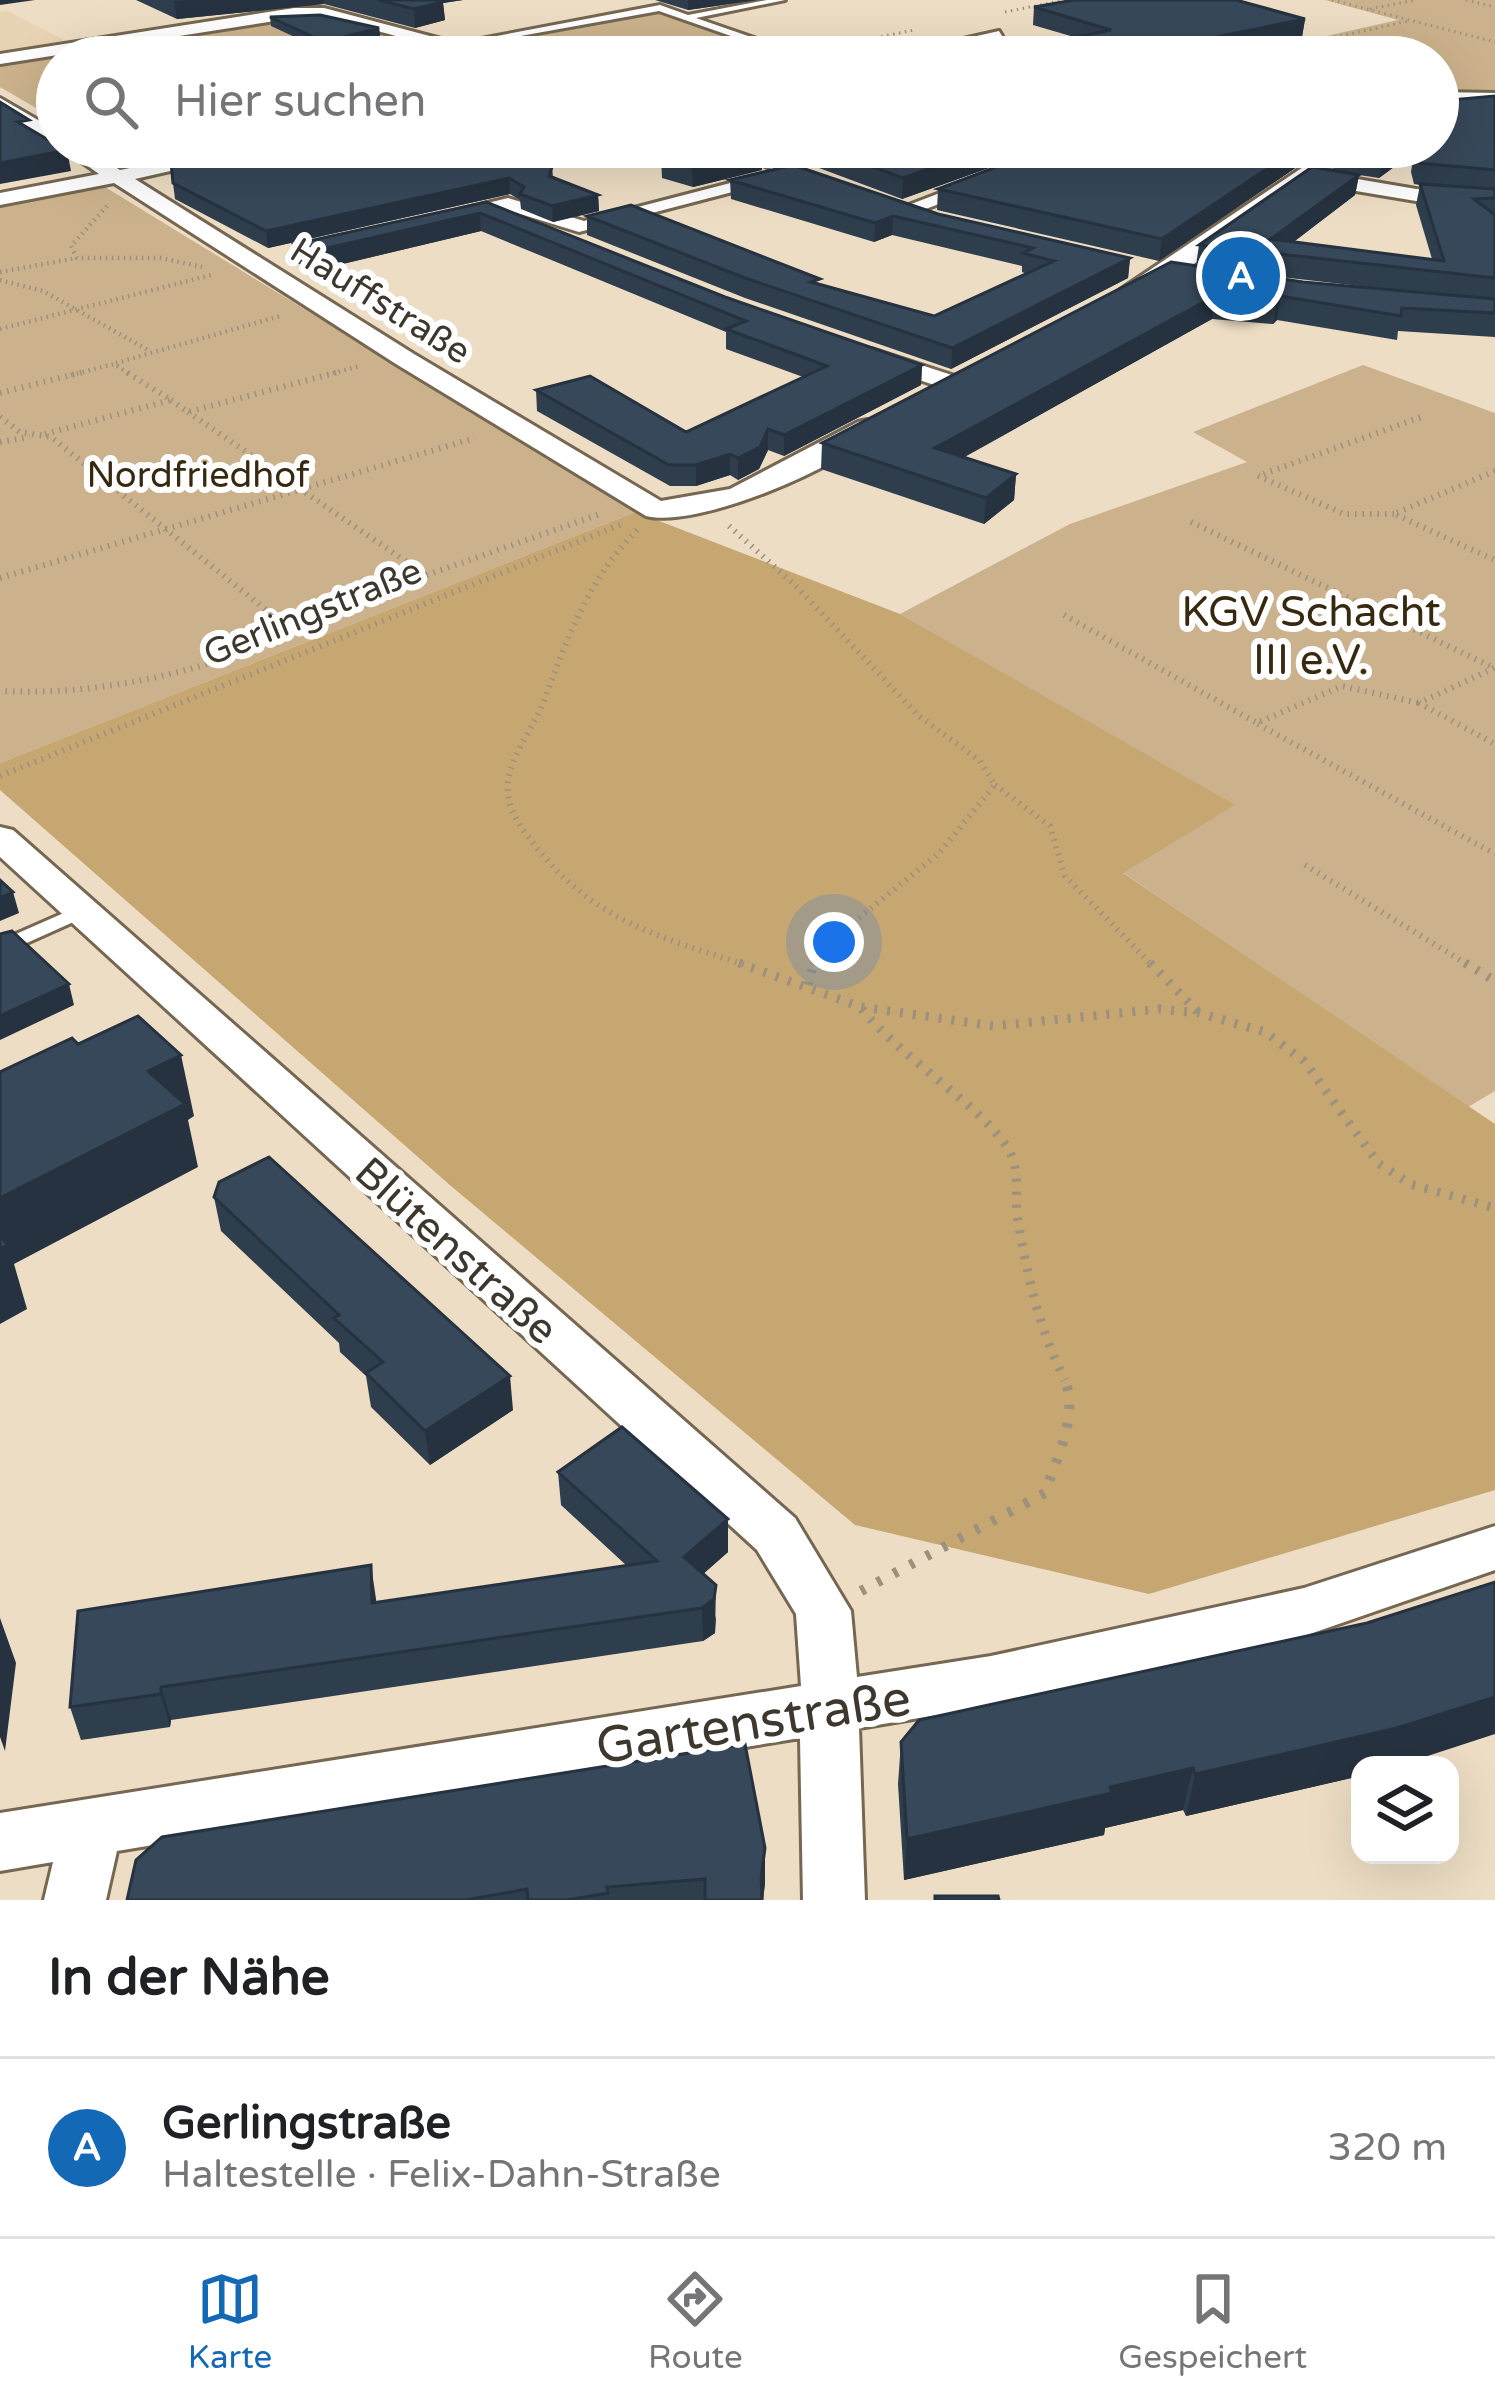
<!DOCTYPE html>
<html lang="de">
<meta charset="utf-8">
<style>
:root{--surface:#fff;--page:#f6f6f6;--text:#202124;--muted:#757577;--line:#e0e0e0;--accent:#1469b7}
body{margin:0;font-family:"Varela Round",sans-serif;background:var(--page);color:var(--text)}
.controls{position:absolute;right:36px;bottom:36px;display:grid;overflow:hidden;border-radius:24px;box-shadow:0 12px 48px #0002}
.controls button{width:108px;height:108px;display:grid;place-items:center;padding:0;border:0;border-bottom:3px solid var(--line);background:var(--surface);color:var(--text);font:60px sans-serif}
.you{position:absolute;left:834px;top:942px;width:42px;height:42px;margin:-30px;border:9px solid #fff;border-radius:50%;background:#1a73e8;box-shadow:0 0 0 18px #1a73e833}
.badge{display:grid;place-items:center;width:78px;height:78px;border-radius:50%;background:var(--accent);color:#fff;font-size:39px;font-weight:700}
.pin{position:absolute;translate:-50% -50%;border:6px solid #fff;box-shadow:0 3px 12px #0006}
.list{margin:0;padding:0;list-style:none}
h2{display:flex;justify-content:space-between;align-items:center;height:156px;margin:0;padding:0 48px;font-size:51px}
h2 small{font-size:39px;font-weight:400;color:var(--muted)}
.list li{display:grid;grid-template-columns:78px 1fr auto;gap:36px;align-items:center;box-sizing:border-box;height:180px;padding:0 48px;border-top:3px solid var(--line)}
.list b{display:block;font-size:45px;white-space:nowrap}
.list p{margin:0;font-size:39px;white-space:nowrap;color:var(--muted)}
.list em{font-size:39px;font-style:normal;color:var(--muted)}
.icon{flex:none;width:66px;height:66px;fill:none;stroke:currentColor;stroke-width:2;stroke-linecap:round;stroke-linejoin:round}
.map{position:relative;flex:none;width:1495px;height:1900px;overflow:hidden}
.search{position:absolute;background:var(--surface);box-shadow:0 12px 48px #0002;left:36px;right:36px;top:36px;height:132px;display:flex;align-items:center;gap:30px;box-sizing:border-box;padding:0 42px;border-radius:66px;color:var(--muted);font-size:45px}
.sheet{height:336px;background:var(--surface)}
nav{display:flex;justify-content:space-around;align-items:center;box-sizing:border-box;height:168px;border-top:3px solid var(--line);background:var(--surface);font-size:33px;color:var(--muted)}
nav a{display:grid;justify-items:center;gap:6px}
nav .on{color:var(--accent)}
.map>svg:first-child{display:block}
</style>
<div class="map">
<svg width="1495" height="1900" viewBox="0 0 1495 1900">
<rect width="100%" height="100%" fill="#edddc4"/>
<path fill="#e8d4b4" d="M8,11L70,43L0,54V12Z"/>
<path fill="#cbb28c" d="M1325,0H1495V91L1438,90V57H1232L1398,20Z
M659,12L779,54L535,57L482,43Z
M285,19H318L465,57H57V120L0,87V66Z
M105,187L636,512L0,763V207Z
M1363,365L1495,413V1091L1468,1107L1122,872L1233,806L900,614L1070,524L1247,462L1193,432Z"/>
<path fill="#c6a671" d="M636,512L900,614L1235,805L1123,873L1495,1124V1490L1149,1594L855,1525L451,1186L0,790V763Z"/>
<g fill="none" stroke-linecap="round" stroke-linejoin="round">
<defs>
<path id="lane" d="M767,0H785L696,18L777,46L774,51L659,11L454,48L449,45L660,5L688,15Z
M999,31L1002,36L938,49L958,57H944L923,48Z
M1046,43L1049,48L1008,57H990Z
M82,905L92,911L89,915L0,955V941Z"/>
<path id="street" d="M294,8H324L509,57C435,57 367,18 294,18L0,64V54Z
M1438,92L1495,93V103L1438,102Z
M0,98L57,131V145L0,111Z
M61,147H84L120,170L236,147H276L135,179L414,354L661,501L730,489L858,422L867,420L880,428C845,466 698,529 646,516L396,364L114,183L0,205V193L99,174Z
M724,147H751L841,187L831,193L790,177L579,232L507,210L445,222L435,216L508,198L584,221L776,171Z
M1060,147H1088L910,215L893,211Z
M1333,147H1356L1322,173L1416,189L1495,194V206L1416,201L1308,183C1275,206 1155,301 1123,295L1120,290Z
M872,349L961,378L965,383L952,391L863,361L860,356Z
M0,827L13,830L795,1518L851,1611L857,1677L991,1656L1304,1588L1495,1526V1570L1304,1636L991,1706L859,1728L865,1900H803L800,1738L117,1851L106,1900H44L53,1862L0,1871V1813L801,1686L796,1614L757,1550L0,857Z"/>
</defs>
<use href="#lane" stroke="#756751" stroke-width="6"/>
<use href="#street" stroke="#756751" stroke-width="6"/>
<path stroke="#9c907f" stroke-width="3" stroke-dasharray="1.5 4.5" stroke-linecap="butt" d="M1332,0L1495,42
M1466,0L1495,7
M1370,9L1415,0
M1005,12L1065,0
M1333,38L1403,57
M291,53L301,57
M793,54L914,30
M1259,57L1253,55L1409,21"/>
<path stroke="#9c907f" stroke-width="4.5" stroke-dasharray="1.5 4.5" stroke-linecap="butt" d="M107,206L71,246L77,258H161L202,267
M0,272L77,258
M0,280L43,291L148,350
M0,329L215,274
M116,363L280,316
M71,375L114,364L131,375
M327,375L360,366"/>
<path stroke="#9c907f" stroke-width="6" stroke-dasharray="1.5 6" stroke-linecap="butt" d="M0,393L83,372
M171,400L188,412L338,372
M188,412L427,576
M0,417L20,432L51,437L296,634C199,671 105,696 0,691
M45,434L171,400L126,372
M0,442L30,437
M1495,471L1394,514L1495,560
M1394,514H1344L1258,476L1424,416
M1191,522L1494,668
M729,526L795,585L919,716L980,761L995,785L939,853L816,953L813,966
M637,530C590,577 568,636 545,698C536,724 511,754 508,782C505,808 521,828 536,847C597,923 660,937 749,966
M0,578L475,438
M1064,615L1257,723L1342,686L1419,703
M285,625L603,513
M1494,668L1419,703L1495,744
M1258,724L1495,854
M0,776L622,524
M995,785L1050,826L1065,876L1153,966
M1305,865L1470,966"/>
<path stroke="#9c907f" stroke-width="9" stroke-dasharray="3 10" stroke-linecap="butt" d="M739,963L861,1007L994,1026L1159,1009L1199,1013L1265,1032L1304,1061L1378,1163L1410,1184L1495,1208
M1150,963L1198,1012
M1465,963L1495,981
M808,985L814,963
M862,1009C898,1057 994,1113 1012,1157C1020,1176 1014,1202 1018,1221C1027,1275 1040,1332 1065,1380"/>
<path stroke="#9c907f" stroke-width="10" stroke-dasharray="4.5 14" stroke-linecap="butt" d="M861,1591L1045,1493C1056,1460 1081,1410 1063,1377"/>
<use href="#lane" fill="#fff" fill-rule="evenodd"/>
<use href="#street" fill="#fff" fill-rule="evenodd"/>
</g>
<path fill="#2f3e4d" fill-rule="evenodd" d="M136,0H463L443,3L445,20L415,28L324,4L177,19Z
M655,0H757L688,10Z
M1034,7L1305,19L1302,37L1222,53L1236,57H1024L1025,47L1074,37L1033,25Z
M270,17L379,28L380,37L325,51L271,26Z
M1495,96V337L1398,331L1397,340L1277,320L1273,324L1212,319L964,457L1016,474L1014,500L984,524L821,469L822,443L1196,266L1199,245L1333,170L1336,150L1340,147H1438ZM1414,152L1411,172L1414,184L1420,185L1416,205L1432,259L1293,242L1355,195L1359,175L1379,178ZM1229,271L1403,291L1303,282Z
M231,147H500L496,148L552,167L553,177L598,195L599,211L553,222L521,209L520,200L510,194L268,248L175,199L173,183Z
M653,147H757L762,149V170L693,187L662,178L661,157L671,155Z
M763,147H1047L902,199Z
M1326,147L1159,261L937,210L938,189Z
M730,180L938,214L1130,258L1128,278L951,369L745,298L587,235V216L934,316L1027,274L1022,272V266L892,235L874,242L731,199Z
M486,202L725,297L922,365L921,385L784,456L768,450L759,469L738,480L730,475L696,486H670L537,411L536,390L686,432L803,377L726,349V332L481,231L313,271L297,263L295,244Z
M214,1197L513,1410L430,1465L371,1407L366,1376L340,1352L339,1343L221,1231Z
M558,1472L728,1519V1552L703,1574L716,1619L715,1633L703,1641L171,1720L170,1727L81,1740L70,1707L377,1603L627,1566L561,1505Z
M901,1742L1360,1765V1776L1186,1816L1183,1810L1105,1828L1104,1835L904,1880L898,1784Z
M162,1837L765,1883L763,1900H127Z"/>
<path fill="#26323f" d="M0,0H35L0,5Z
M184,0H324V4L177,19L174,1Z
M404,0H463L443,3L445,20L415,28L414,9Z
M688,0H757L688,10Z
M1305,19L1302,37L1203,57L1187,43Z
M379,28L380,37L325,51L324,42Z
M992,147H1047L902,199L903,178Z
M1300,147H1326L1159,261L1162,239Z
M1397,147H1417L1416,151L1379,178L1383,158Z
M762,149V170L693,187L692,166Z
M67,150L71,171L0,184V163Z
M1359,175L1355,195L1278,254L1271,239Z
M509,178L510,194L268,248L266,231Z
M598,195L599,211L553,222L552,206Z
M480,213L481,231L313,271L310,252Z
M893,216L892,235L874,242L875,223Z
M1130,258L1128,278L951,369L952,348Z
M1215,296L1212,319L934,474L935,448Z
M1281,296L1277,320L1273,324L1277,301Z
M922,365L921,385L784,456V435Z
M768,429V450L759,469L738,480V458Z
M730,454V475L696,486V465Z
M1016,474L1014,500L984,524L986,498Z
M13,892L19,913L0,921V898Z
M69,984L74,1005L0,1040V1016Z
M181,1055L194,1116L188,1120L198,1167L14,1264L27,1309L0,1324V1198L148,1071Z
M510,1376L513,1410L430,1465L425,1431Z
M728,1519V1552L685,1590L684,1557Z
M371,1565L376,1599L378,1637L372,1603Z
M716,1585L715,1633L703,1641L702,1608Z
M0,1618L16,1663L5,1751L0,1737Z
M161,1687L171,1720L170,1727L161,1694Z
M1495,1697V1734L1400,1765H1360V1776L1186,1816L1195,1774Z
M1193,1768L1183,1810L1105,1828L1104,1835L904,1880L907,1839L1110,1787Z
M765,1848V1883L763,1900L761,1878Z"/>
<path fill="#37485a" stroke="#26323f" stroke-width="3" d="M378,0H435L443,2L414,9Z
M1074,0H1236L1305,19L1187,43L1236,57H1055L1025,47L1111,30L1034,7Z
M320,15L379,28L324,42L270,17Z
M1495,96V170L1418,163L1415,151L1420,156V147H1438V101Z
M0,102L29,120L18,122L57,145V147L67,150L0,163Z
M231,147H494L552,167L549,176L598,195L552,206L520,194L524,187L509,178L266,231L173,183L171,162Z
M701,147H757L762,149L692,166L661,157Z
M818,147H992L903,178Z
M1049,147H1300L1162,239L938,189Z
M1340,147H1397L1383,158L1336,150Z
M793,165L938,214L1130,258L952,348L745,278L587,216L631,205L820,279L811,282L934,316L1054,261L1023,253L1033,248L893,216L875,223L730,180Z
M1312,167L1359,175L1271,239L1444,261L1420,184L1495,189V198L1474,199L1495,215V278L1199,245Z
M486,202L725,297L922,365L784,435L768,429L760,447L738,458L730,454L696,465H669L536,390L590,376L686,432L827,366L726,329L746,321L480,213L310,252L295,244Z
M1171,262L1303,282L1495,299V313L1402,308L1401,316L1281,296L1277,301L1215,296L935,448L1016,474L986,498L822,443Z
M0,880L13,892L0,898Z
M12,931L69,984L0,1016V934Z
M138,1016L181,1055L148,1071L185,1104L0,1198V1072L72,1038L78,1044Z
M269,1157L510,1376L425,1431L366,1373L383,1362L334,1318L339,1315L214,1197L219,1182Z
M0,1236L8,1245L0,1249Z
M622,1427L728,1519L684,1557L716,1585L714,1599L702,1608L161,1687V1694L70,1707L78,1611L371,1565L372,1603L657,1561L558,1472Z
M1495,1582V1697L1397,1728L1195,1774L1193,1768L1110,1787L1112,1793L907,1839L901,1742L919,1720L1367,1623Z
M745,1744L765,1848L761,1878L762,1900H705V1879L607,1887L608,1893L567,1900H528L527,1889L466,1900H127L136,1860L162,1837Z
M935,1896H998L999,1900H935Z"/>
<g text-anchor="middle" stroke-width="12" stroke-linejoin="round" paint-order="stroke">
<g font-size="36" fill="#3e372e" stroke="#fff">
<text transform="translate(381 300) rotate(32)" y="13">Hauffstraße</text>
<text transform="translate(312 611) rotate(-22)" y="13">Gerlingstraße</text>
</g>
<g font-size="36" fill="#372910" stroke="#fff">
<text x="198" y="487">Nordfriedhof</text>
</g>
<g font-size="42" fill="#372910" stroke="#fff">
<text x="1311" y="626">KGV Schacht<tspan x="1311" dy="48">III e.V.</tspan></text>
</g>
<g font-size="42" fill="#3e372e" stroke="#fff">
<text transform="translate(457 1250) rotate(42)" y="15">Blütenstraße</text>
</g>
<g font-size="51" fill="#3e372e" stroke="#fff">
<text transform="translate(753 1721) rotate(-9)" y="18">Gartenstraße</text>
</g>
</g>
</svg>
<div class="controls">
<button><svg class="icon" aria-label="layers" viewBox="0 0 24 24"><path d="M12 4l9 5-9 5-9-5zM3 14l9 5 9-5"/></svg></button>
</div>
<div class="you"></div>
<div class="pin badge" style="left:1241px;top:276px">A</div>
<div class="search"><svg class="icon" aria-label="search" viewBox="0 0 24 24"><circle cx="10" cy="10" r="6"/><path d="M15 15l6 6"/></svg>Hier suchen</div>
</div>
<section class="sheet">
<h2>In der Nähe<small></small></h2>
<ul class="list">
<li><span class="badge">A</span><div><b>Gerlingstraße</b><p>Haltestelle · Felix-Dahn-Straße</p></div><em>320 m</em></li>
</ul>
</section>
<nav>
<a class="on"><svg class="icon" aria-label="map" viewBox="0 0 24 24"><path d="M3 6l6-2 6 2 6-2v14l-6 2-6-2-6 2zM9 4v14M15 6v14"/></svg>Karte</a>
<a><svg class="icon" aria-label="directions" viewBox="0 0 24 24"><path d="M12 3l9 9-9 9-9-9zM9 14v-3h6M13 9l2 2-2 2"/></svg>Route</a>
<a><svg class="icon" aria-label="saved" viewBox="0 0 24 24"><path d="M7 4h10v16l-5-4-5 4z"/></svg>Gespeichert</a>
</nav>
